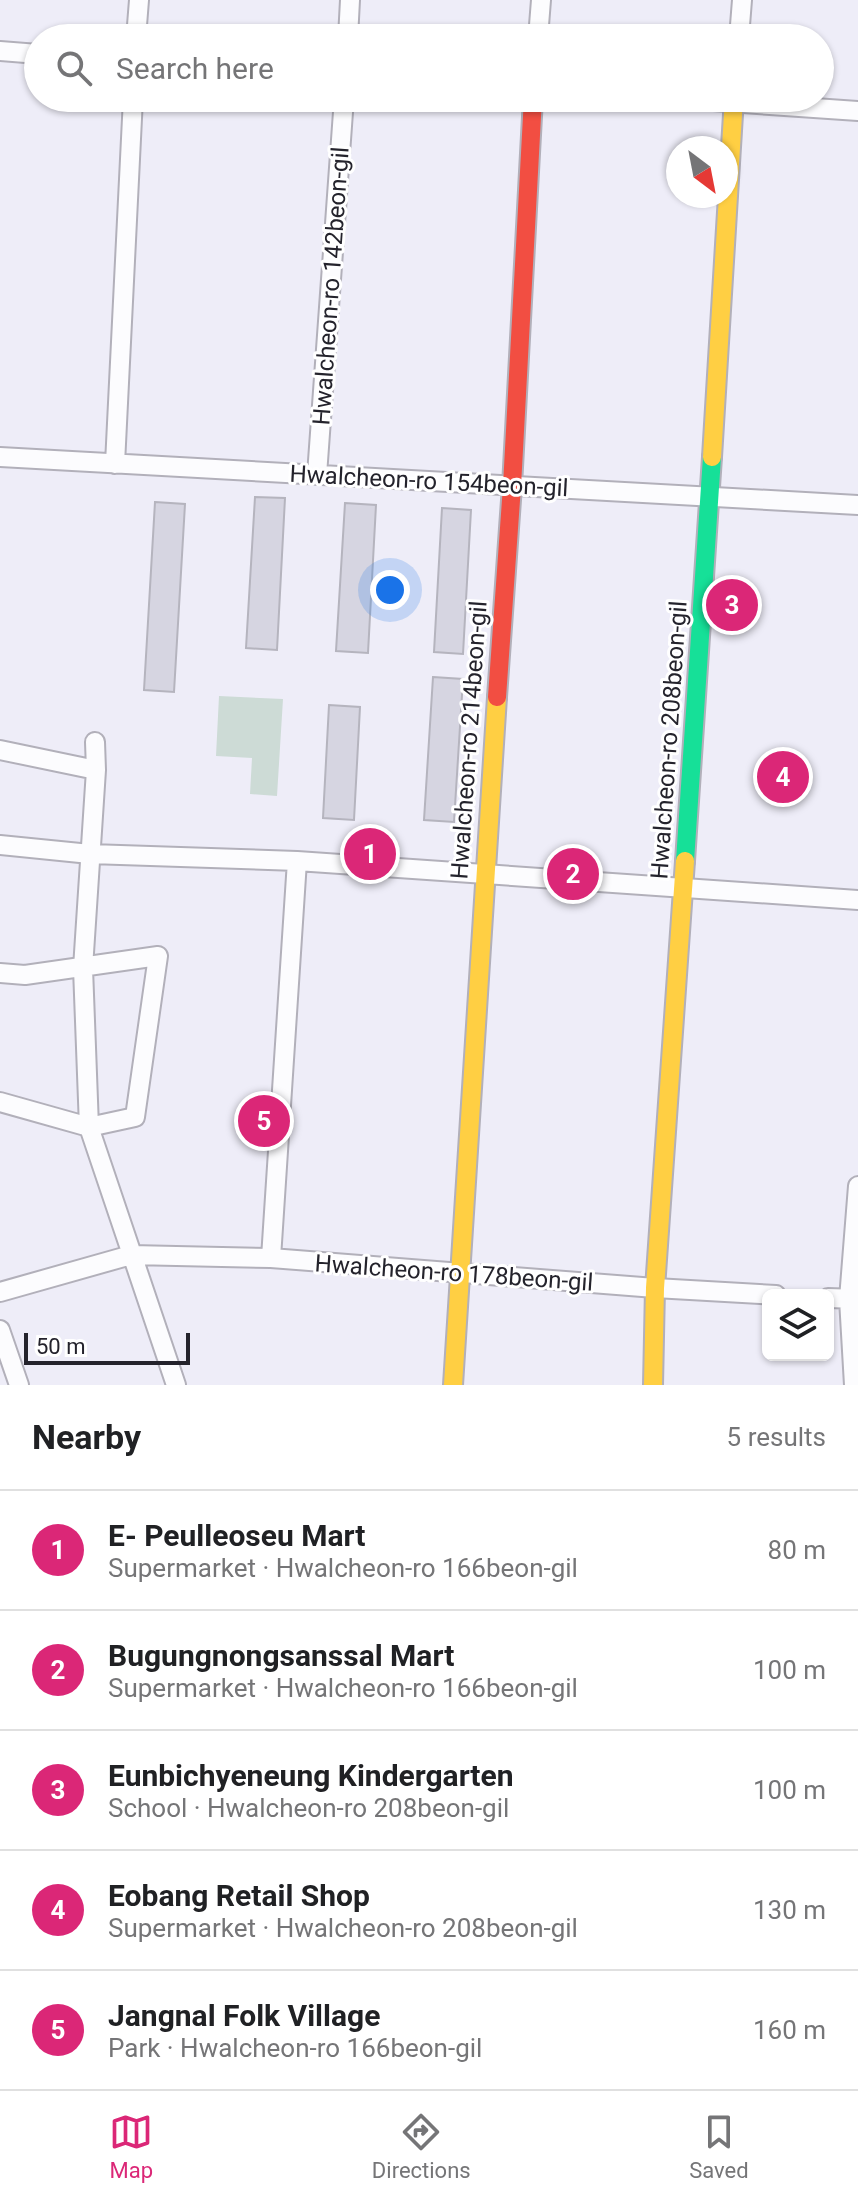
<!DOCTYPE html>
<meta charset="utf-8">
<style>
:root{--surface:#fff;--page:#f6f6f6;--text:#202124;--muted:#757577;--line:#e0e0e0;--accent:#db2777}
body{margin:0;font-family:Roboto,sans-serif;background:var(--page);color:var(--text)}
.controls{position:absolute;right:24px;bottom:24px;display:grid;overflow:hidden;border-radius:12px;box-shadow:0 2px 6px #0004}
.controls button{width:72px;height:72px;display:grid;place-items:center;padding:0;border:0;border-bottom:2px solid var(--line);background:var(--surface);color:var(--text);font:40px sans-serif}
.compass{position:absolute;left:666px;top:136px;width:72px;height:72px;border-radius:50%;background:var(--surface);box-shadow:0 2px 6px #0004;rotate:148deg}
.scale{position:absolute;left:24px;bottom:20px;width:166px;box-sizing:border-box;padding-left:8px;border:4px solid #24232c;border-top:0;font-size:22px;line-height:28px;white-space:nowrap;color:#24232c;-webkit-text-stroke:6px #fff;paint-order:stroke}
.you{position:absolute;left:390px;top:590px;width:28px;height:28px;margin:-20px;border:6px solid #fff;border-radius:50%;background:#1a73e8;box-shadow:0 0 0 12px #1a73e833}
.badge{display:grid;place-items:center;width:52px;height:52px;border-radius:50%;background:var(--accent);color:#fff;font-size:26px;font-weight:700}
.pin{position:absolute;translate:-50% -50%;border:4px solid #fff;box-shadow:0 2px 8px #0006}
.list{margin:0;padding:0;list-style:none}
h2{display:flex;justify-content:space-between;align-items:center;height:104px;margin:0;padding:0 32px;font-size:34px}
h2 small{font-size:26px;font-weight:400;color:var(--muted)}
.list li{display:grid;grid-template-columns:52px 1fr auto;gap:24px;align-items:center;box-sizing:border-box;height:120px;padding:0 32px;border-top:2px solid var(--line)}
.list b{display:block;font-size:30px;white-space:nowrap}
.list p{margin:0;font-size:26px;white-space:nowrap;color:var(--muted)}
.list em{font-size:26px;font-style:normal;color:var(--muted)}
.icon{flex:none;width:44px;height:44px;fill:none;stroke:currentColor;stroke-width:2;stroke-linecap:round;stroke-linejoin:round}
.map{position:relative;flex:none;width:858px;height:1385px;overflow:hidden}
.search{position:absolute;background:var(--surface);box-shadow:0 2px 6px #0004;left:24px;right:24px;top:24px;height:88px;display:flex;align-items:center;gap:20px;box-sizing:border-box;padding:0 28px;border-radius:44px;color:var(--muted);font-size:30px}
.sheet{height:704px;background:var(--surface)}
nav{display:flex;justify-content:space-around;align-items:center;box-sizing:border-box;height:112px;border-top:2px solid var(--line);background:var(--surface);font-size:22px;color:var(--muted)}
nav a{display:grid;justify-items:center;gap:4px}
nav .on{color:var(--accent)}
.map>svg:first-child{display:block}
</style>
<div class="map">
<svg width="858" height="1385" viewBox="0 0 858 1385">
<rect width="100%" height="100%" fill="#eeedf8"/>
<path fill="#cddbd6" d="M219,696L283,699L277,796L250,794L252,758L216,756Z"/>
<path fill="#d6d5e1" stroke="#b5b4be" stroke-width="2" d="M255,497L285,498L277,650L246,648Z
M155,502L185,504L174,692L144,690Z
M345,503L376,505L368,653L336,651Z
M442,508L471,510L463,654L434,652Z
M433,677L463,679L454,822L424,820Z
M329,705L360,707L354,820L323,818Z"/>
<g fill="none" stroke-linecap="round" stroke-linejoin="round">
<defs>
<path id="street" d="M136,38L139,0
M348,38L350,0
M538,38L541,0
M739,38L742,0
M0,51L38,54
M670,98L858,111
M0,457L858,505
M115,464L133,98
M317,475L344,98
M95,742L96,770L83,968L89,1127L176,1385
M0,750L96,770
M0,845L90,854L297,861L858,900
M0,973L25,975L158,956L135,1117L89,1127L0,1102
M271,1258L297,861
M0,1292L131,1255L271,1258L655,1288L776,1295
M828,1298L858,1299
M0,1330L19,1385
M854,1385L849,1299L858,1186"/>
<path id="fast" d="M685,861L712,457"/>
<path id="slow" d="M712,457L734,98
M453,1385L497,697
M653,1385L655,1288L685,861"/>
<path id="jam" d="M497,697L512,486L533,98"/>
</defs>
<use href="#street" stroke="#b2b0ba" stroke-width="22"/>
<use href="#fast" stroke="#b2b0ba" stroke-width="22"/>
<use href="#slow" stroke="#b2b0ba" stroke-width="22"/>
<use href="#jam" stroke="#b2b0ba" stroke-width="22"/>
<use href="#street" stroke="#fcfcfe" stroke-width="18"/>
<use href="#fast" stroke="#16e098" stroke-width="18"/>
<use href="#slow" stroke="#ffcf43" stroke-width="18"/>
<use href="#jam" stroke="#f24e42" stroke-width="18"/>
</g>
<g text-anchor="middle" stroke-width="6" stroke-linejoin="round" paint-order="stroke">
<g font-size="24" fill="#24232c" stroke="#fff">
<text transform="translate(331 286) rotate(-86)" y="8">Hwalcheon-ro 142beon-gil</text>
<text transform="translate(429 481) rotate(3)" y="8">Hwalcheon-ro 154beon-gil</text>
<text transform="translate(469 740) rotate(-86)" y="8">Hwalcheon-ro 214beon-gil</text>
<text transform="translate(669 740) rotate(-86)" y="8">Hwalcheon-ro 208beon-gil</text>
<text transform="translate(454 1273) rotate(4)" y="8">Hwalcheon-ro 178beon-gil</text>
</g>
</g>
</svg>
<div class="controls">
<button><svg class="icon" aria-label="layers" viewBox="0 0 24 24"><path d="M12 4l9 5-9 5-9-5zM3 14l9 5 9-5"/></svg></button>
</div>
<svg class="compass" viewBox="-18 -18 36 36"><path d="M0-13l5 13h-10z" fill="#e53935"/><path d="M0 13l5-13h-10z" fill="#757577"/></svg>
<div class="scale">50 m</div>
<div class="you"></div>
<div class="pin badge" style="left:370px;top:854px">1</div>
<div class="pin badge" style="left:573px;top:874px">2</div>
<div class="pin badge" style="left:732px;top:605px">3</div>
<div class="pin badge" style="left:783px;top:777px">4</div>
<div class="pin badge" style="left:264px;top:1121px">5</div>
<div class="search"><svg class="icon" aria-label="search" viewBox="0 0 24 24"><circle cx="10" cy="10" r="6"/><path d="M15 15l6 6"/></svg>Search here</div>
</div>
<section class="sheet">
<h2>Nearby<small>5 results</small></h2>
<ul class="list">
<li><span class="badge">1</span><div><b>E- Peulleoseu Mart</b><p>Supermarket · Hwalcheon-ro 166beon-gil</p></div><em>80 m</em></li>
<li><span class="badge">2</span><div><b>Bugungnongsanssal Mart</b><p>Supermarket · Hwalcheon-ro 166beon-gil</p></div><em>100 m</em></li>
<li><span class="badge">3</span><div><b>Eunbichyeneung Kindergarten</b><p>School · Hwalcheon-ro 208beon-gil</p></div><em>100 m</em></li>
<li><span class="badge">4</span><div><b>Eobang Retail Shop</b><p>Supermarket · Hwalcheon-ro 208beon-gil</p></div><em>130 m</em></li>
<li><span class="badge">5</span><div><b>Jangnal Folk Village</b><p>Park · Hwalcheon-ro 166beon-gil</p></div><em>160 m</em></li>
</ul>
</section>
<nav>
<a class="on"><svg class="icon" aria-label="map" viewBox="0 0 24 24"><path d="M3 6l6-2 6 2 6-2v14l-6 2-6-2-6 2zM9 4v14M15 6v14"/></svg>Map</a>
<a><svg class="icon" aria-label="directions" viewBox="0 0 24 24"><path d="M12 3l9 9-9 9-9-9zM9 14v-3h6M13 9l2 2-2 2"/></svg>Directions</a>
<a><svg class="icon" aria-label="saved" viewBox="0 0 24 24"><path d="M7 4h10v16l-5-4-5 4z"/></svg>Saved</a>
</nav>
